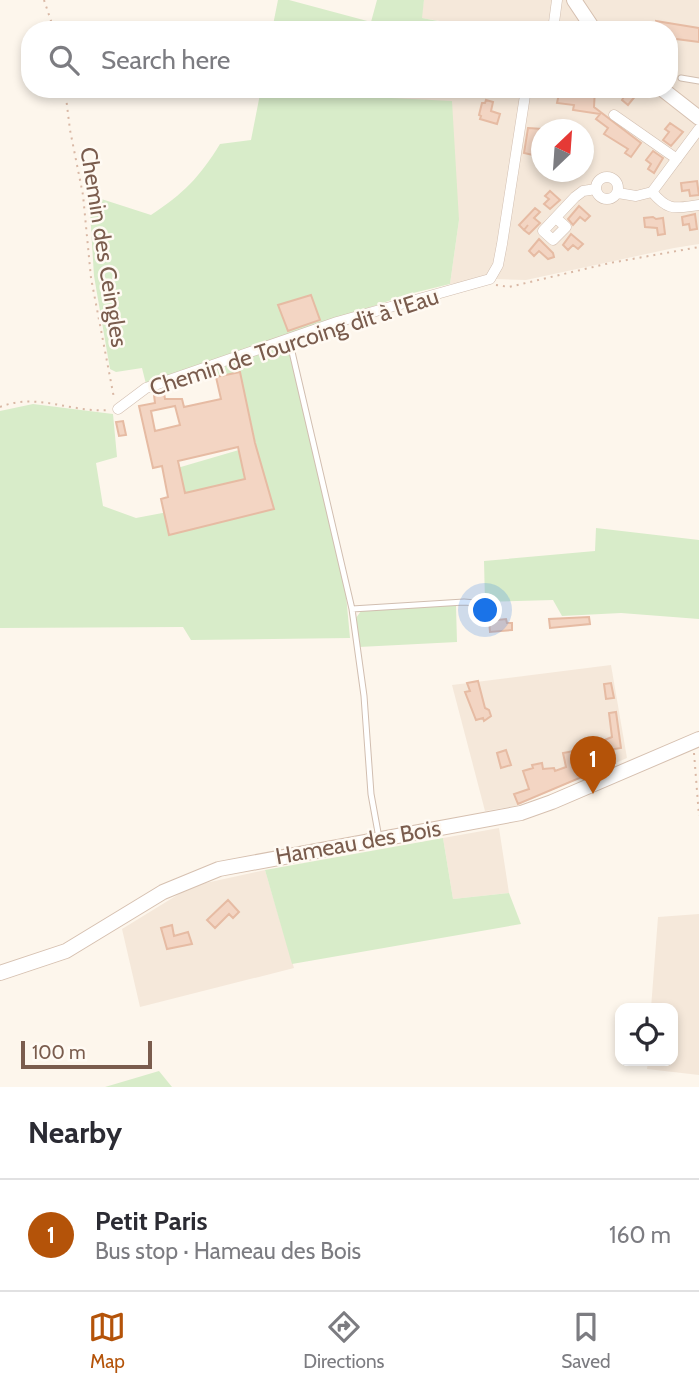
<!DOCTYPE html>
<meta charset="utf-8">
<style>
:root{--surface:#fff;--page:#f2f2f3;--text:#2b2b33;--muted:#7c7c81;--line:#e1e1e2;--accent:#b45309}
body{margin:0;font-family:Cabin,sans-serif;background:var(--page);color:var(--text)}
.controls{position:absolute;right:21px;bottom:21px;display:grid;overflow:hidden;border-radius:14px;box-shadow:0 4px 10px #0003}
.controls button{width:63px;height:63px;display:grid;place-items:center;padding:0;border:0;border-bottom:2px solid var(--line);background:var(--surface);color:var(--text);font:35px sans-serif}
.compass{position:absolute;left:531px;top:119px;width:63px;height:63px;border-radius:50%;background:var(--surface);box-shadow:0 4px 10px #0003;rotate:25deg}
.scale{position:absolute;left:21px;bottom:18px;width:131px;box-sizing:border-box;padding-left:7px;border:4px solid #7a5c4d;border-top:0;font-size:19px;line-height:24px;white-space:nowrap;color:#7a5c4d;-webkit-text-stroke:5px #fffaf3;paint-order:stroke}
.you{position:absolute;left:486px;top:611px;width:24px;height:24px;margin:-18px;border:5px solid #fff;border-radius:50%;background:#1a73e8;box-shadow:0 0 0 10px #1a73e833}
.badge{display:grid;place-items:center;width:46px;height:46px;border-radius:50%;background:var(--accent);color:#fff;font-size:23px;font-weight:700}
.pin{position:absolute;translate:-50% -58px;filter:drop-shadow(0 2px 4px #0008)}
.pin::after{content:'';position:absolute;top:37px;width:24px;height:21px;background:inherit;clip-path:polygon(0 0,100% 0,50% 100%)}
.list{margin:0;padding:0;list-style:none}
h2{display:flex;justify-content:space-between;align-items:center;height:91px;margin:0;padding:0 28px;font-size:30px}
h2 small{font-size:23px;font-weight:400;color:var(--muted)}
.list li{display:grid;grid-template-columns:46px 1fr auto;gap:21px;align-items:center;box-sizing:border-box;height:112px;padding:0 28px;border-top:2px solid var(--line)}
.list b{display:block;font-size:26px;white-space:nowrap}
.list p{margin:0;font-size:23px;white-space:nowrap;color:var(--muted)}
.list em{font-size:23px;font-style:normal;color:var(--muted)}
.icon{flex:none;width:38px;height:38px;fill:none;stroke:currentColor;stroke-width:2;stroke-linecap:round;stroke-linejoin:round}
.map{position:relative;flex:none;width:699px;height:1087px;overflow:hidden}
.search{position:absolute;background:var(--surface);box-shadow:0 4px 10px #0003;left:21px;right:21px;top:21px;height:77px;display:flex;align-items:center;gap:18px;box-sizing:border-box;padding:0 24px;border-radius:28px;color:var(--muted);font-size:26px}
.sheet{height:203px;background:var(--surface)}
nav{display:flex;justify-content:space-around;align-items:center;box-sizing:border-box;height:98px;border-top:2px solid var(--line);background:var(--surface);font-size:19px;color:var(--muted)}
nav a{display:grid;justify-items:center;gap:4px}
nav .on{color:var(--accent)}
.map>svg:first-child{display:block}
</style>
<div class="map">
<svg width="699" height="1087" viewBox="0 0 699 1087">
<rect width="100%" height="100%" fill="#fdf6ec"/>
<path fill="#f5e8da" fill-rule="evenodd" d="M424,0H699V244L674,248L526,280L496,279L450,284L459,220L371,97V89H669V30H459V24L421,18ZM542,130H584V172H542Z
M611,665L627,758L516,806L485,811L452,685Z
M499,828L509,893L453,899L443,838Z
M265,870L294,968L140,1007L122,929L192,886Z
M699,914V1075L647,1069L648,1061H673V1008H651L658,917Z"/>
<path fill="#d8ecc9" d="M278,0H289L371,22L377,0H424L422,18L459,25V30H272Z
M261,89H371V97L452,101L459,220L450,284L409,294L146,384L142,368L116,372L110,369L94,276L89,195L151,215C184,193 199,178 220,144L251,140Z
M276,348L289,352L346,595L350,638L191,640L183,627L0,628V411L33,404L113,414L117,457L96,463L103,506L136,518L173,511L167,471L256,445L240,372L211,378L208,371Z
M596,528L699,540V619L621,613L562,616L553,600L485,602L484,561L595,551Z
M451,605L456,606L457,642L359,647L356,618L361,611Z
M443,838L453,899L509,893L521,924L292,964L265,870Z
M159,1071L172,1087H105Z"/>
<path fill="#f3d5c3" stroke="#e6bba3" stroke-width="2" fill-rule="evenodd" d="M656,21L699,28V42L669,38V30H655Z
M560,89H595L594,107L641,143L631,157L625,153L628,149L604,134L608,128L596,119L600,114L573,110L574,105L557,103Z
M618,89H630L637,94L628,105L622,100L625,95Z
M486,100L493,102L491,111L500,114L497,124L480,119L481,116L479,115L482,103H485Z
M670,123L683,132L671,146L663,140L669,132L665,129Z
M528,128L542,129V151L534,150L533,155L524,153Z
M653,151L663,158L654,173L648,169L651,164L646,160Z
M697,181L699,195L690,196L689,190L682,191L681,183Z
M550,191L560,200L550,209L544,204L549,199L545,196Z
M579,206L590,216L585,221L580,217L573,225L568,219Z
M535,208L540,212L534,218L540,223L529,234L524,230L528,225L524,230L519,225Z
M695,214L697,229L690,230L689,224L683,225L682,217Z
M653,217L656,219L663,218L665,234L658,235L657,228L645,227L644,218Z
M571,234L583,244L578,249L573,245L568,250L563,245Z
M539,239L553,253L554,257L548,259L539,251L534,256L529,251Z
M311,295L320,320L288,331L278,305Z
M240,372L255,443L274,509L169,535L161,499L168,497L162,466L153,468L139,406L155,403L154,395L164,393L165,399H182L184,407L221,399L216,377ZM175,406L180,425L155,431L151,411ZM238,447L245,479L185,493L178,461Z
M123,421L126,435L119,436L116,422Z
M589,617L590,624L550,628L549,619Z
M506,619L507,623H512V630L490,632L489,621Z
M478,681L485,708L489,710L491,716L484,721L483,718L476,720L465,692L470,691L467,683Z
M611,683L614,698L606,699L604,684Z
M616,712L621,748L608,750L615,763L518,804L514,794L529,789L523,771L533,768L532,765L542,763L543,769L554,768L555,771L566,767L563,753L600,746L599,742L612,737L609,713Z
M506,750L511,765L501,768L497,753Z
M228,900L239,912L233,918L229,914L215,928L207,920Z
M172,925L174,936L188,932L192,944L167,949L161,928Z"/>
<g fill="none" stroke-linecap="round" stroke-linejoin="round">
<defs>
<path id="lane" d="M681,78L699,81
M289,339L352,609L364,696L371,794L379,838
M352,609L464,602L476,603L485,609"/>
<path id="street" d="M553,30L557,0
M614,115L677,159
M596 188a11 11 0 1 1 22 0a11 11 0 1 1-22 0Z
M652,192C669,212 675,208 699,205
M618,193L636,196L652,192L699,129
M556,218L566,227L553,240L543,231L575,197L583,191L596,189
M118,409L146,388L337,322L490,279L498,265L502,244L526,89"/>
<path id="secondary" d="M574,0L594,30
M662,89L699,118
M0,973L66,951L163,892L219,869L521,813L552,802L699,739"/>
</defs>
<use href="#lane" stroke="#d1beb0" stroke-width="7"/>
<use href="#street" stroke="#d1beb0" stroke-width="11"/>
<use href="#secondary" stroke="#d6c0b0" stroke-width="16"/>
<path stroke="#d9b8a5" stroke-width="2" stroke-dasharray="2 5" stroke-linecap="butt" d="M44,0L54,30
M65,89L70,130L83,195L91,278L114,398
M496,285L509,287L610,263L699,247
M0,407C37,392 71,413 109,410
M694,753L699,816"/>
<use href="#lane" stroke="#fff" stroke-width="5"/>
<use href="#street" stroke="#fff" stroke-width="10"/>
<use href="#secondary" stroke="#fff" stroke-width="14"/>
</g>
<g text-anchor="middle" stroke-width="5" stroke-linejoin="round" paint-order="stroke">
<g font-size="23" fill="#7a5c4d" stroke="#fffaf3">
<text transform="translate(104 247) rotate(81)" y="8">Chemin des Ceingles</text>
<text transform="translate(294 342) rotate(-18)" y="8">Chemin de Tourcoing dit à l'Eau</text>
<text transform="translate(358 842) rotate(-10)" y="8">Hameau des Bois</text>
</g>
</g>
</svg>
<div class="controls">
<button><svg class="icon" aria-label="locate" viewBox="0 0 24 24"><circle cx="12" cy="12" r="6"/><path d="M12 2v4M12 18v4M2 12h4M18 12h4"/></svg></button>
</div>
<svg class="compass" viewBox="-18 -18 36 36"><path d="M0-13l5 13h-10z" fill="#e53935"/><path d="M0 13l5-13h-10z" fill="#7c7c81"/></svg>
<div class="scale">100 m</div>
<div class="you"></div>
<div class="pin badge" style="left:593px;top:794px">1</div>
<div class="search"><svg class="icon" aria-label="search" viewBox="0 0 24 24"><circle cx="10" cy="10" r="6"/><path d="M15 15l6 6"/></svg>Search here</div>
</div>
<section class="sheet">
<h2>Nearby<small></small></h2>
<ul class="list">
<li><span class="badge">1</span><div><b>Petit Paris</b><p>Bus stop · Hameau des Bois</p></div><em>160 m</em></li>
</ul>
</section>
<nav>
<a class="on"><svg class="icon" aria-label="map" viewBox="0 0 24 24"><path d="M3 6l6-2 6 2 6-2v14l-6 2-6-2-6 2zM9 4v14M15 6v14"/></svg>Map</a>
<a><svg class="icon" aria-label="directions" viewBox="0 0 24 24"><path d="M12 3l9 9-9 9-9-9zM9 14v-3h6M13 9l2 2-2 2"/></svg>Directions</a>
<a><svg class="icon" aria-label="saved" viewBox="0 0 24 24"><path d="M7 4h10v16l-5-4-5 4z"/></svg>Saved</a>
</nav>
